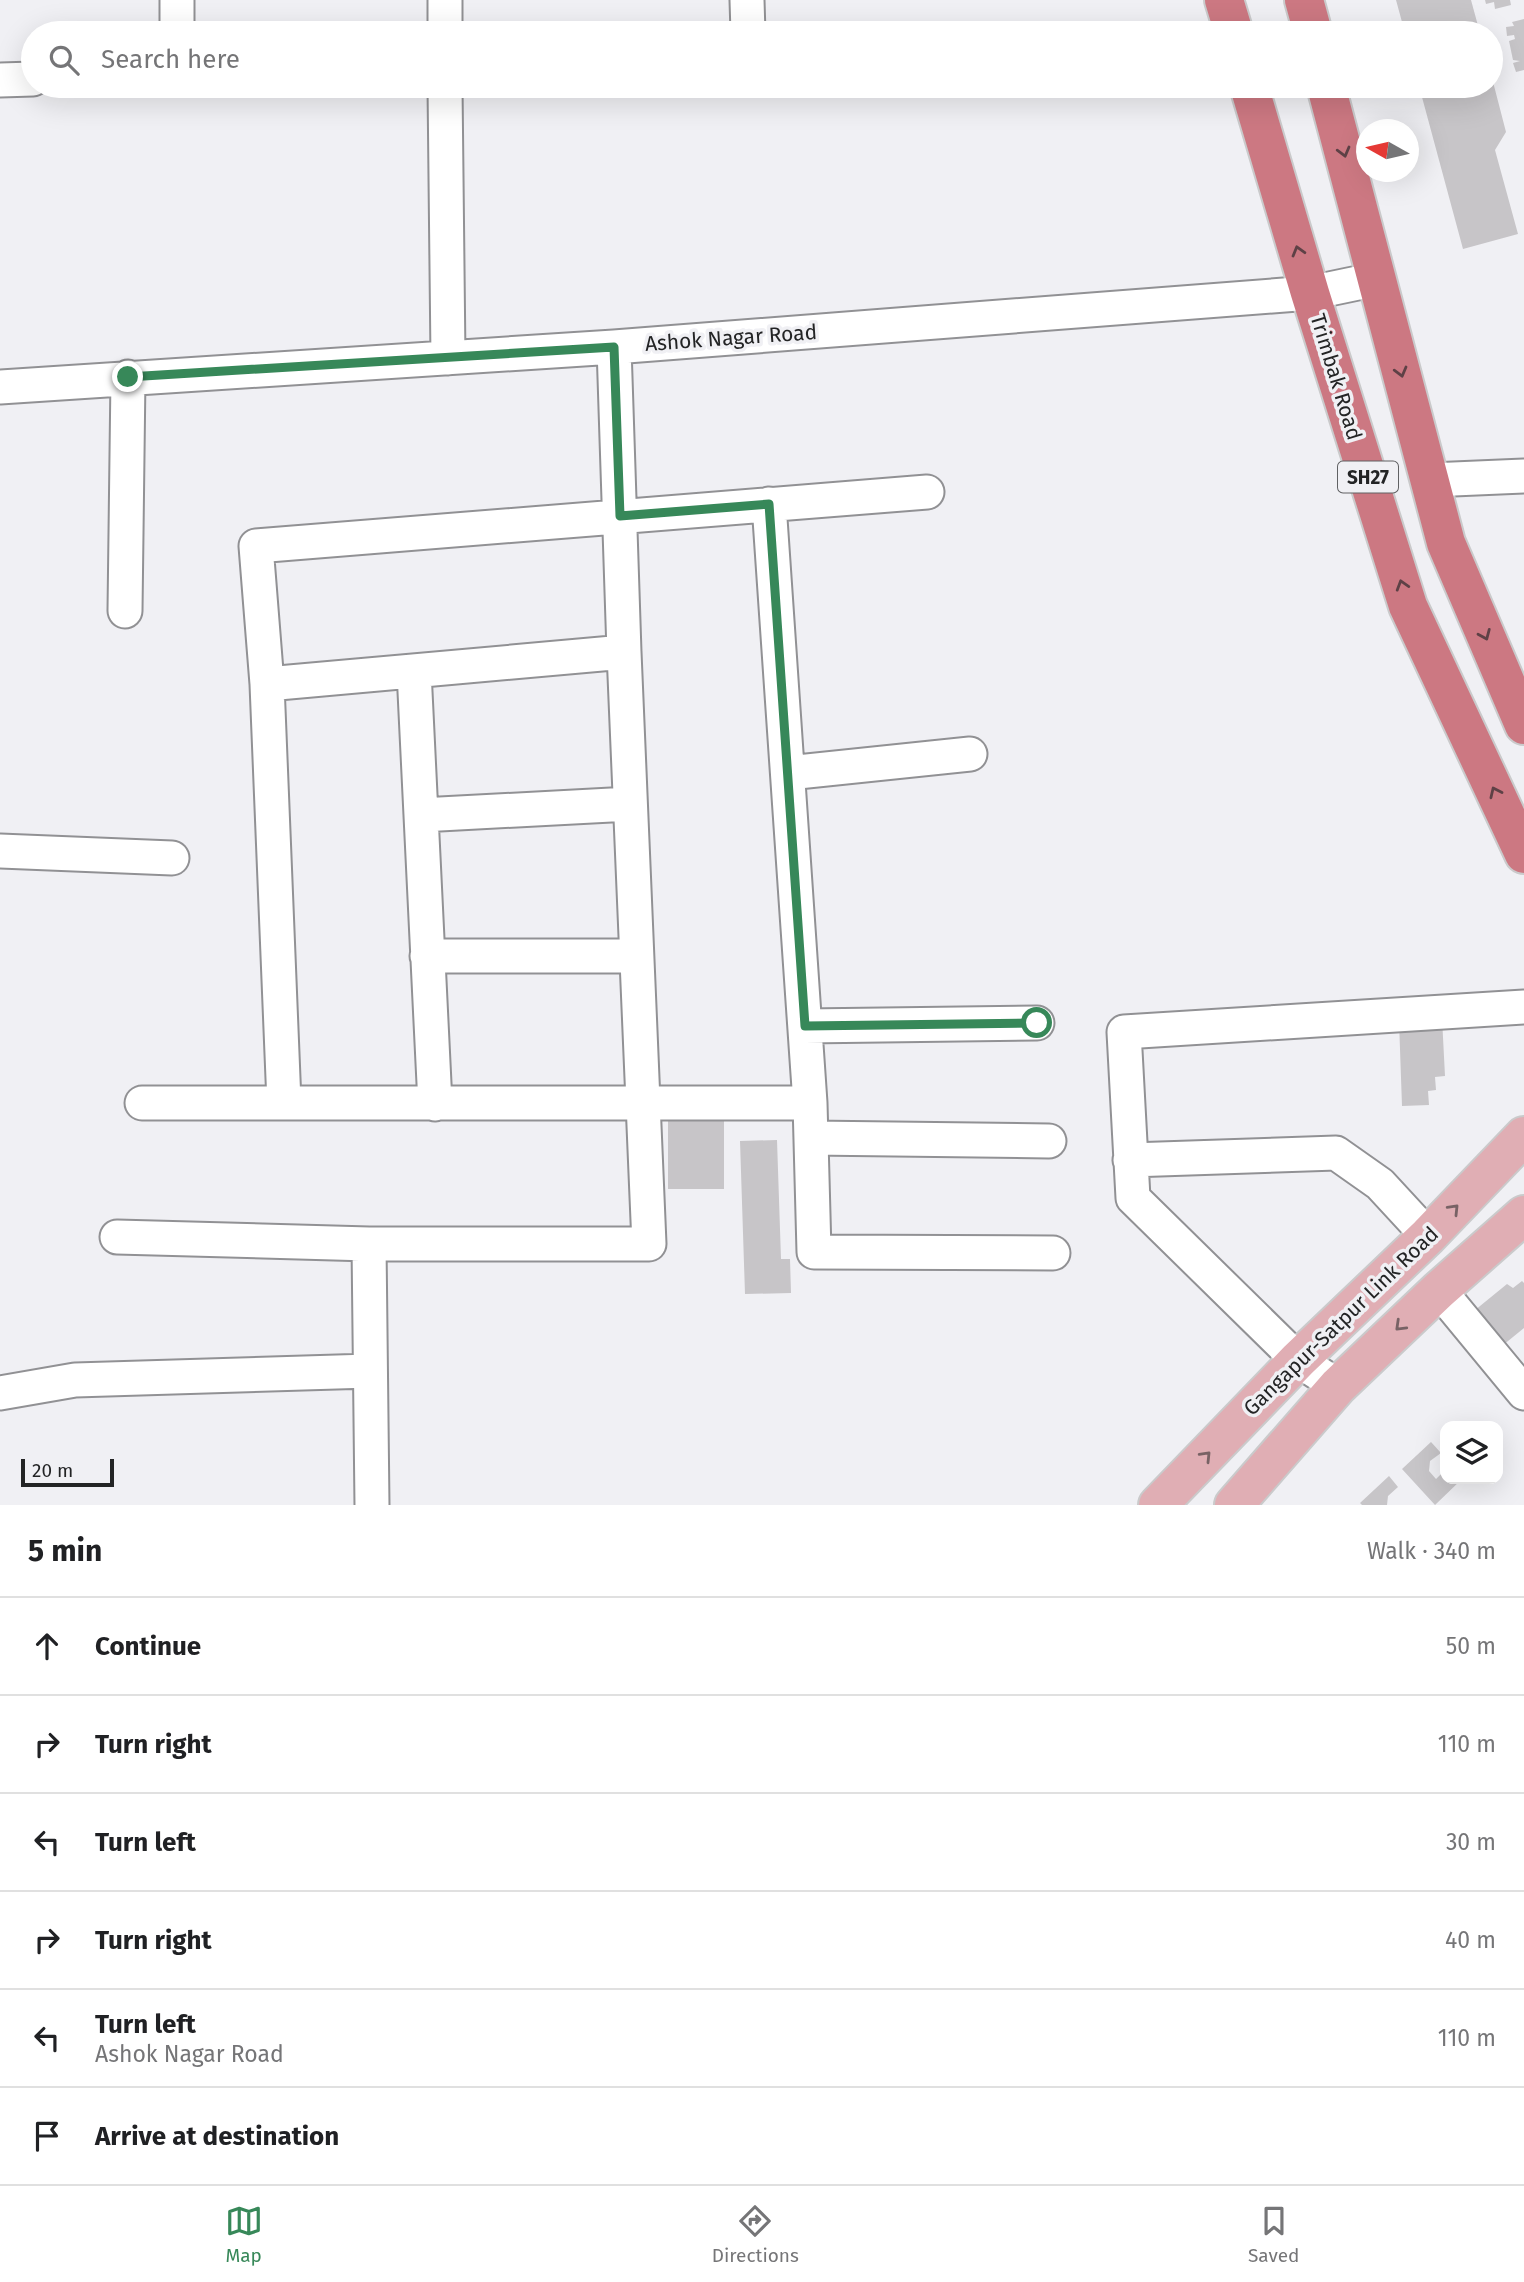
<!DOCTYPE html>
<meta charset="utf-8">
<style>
:root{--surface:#fff;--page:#f6f6f6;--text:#202124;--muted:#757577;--line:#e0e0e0;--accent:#378859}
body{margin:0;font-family:"Fira Sans",sans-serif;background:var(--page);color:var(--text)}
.controls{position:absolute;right:21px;bottom:21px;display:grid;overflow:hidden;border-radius:14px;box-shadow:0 7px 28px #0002}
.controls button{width:63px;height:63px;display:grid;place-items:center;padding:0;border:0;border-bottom:2px solid var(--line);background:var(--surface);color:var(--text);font:35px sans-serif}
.compass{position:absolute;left:1356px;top:119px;width:63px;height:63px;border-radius:50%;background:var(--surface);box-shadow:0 7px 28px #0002;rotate:278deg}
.scale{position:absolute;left:21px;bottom:18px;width:93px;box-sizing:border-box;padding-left:7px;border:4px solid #232425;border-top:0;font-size:19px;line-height:24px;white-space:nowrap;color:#232425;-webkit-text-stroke:5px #f0f0f4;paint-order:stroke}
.stop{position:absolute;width:21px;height:21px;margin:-16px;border:5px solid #378859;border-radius:50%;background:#fff}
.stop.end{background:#378859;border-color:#fff;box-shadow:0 2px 7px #0008}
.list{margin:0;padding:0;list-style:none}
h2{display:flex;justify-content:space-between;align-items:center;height:91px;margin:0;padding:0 28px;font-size:30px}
h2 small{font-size:23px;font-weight:400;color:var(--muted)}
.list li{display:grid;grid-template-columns:46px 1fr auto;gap:21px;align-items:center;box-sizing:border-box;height:98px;padding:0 28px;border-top:2px solid var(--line)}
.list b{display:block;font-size:26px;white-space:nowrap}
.list p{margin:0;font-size:23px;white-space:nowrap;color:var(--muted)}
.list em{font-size:23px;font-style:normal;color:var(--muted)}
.icon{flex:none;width:38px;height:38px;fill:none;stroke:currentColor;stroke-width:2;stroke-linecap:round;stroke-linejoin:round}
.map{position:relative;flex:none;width:1524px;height:1505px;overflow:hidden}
.search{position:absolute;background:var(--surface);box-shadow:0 7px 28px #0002;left:21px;right:21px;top:21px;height:77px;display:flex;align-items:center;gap:18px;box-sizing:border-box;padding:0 24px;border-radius:38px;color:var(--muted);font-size:26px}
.sheet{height:679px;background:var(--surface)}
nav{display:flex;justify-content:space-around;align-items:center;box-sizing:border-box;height:98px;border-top:2px solid var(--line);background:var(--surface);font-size:19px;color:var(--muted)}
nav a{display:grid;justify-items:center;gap:4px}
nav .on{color:var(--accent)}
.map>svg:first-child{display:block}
</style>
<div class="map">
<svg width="1524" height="1505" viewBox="0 0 1524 1505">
<rect width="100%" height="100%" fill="#f0f0f4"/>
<path fill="#c7c5c8" d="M1396,0H1471L1480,33H1405Z
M1485,0H1510L1511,5L1495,9L1494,2L1486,4Z
M1524,19V70L1516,72L1513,63L1520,61L1513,60L1509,41L1515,39L1514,35L1507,36L1506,27L1514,26L1512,22Z
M1492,78L1506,132L1495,150L1518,234L1463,249L1419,86H1491Z
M1442,1018L1445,1076L1435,1077L1436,1090L1428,1091L1429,1105L1402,1106L1399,1021Z
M668,1117H724V1189H668Z
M777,1140L781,1259H790L791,1293L745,1294L740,1141Z
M1522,1281L1524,1283V1328L1497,1350L1469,1315L1507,1284L1513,1288Z
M1431,1442L1441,1453L1430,1461L1429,1471L1436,1479L1445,1470V1479H1462L1435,1505L1402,1469Z
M1389,1476L1398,1487L1388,1496L1387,1505H1362L1360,1503Z"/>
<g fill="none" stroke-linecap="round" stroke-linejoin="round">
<defs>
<path id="minor" d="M445,0V33
M747,0L748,33
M177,33V0
M0,80L33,79
M445,86L448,358
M0,387L614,347L1310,293L1377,279
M1430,480L1524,476
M125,611L128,377
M414,671L435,1104
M267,684L256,546L927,492
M788,773L970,754
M421,815L630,804
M0,851L172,858
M427,956H636
M805,1026L1037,1023
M142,1103H810L769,504
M284,1103L267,684L624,652
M810,1103L814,1252L1053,1253
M811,1138L1049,1141
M1130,1160L1336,1153L1380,1184L1428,1236
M117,1237L369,1244H649L624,652L614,347
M369,1244L372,1505
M1439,1290L1524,1393
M1338,1386L1298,1360L1133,1198L1124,1032L1524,1007
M0,1393L75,1380L370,1371"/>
<path id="major" d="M1158,1505L1298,1360L1428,1236L1524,1136
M1234,1505L1338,1386L1439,1290L1524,1215"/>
<path id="highway" d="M1224,0L1234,33
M1304,0L1313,33
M1249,86L1310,293L1408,606L1524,854
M1326,86L1446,543L1524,725"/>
</defs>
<use href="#minor" stroke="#919194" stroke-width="37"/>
<use href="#major" stroke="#cacacb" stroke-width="42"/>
<use href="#highway" stroke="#cacacb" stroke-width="42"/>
<use href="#minor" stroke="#fff" stroke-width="33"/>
<use href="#major" stroke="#e0aeb4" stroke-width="38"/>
<use href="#highway" stroke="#cc7882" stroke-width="38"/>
</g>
<defs><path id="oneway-chevron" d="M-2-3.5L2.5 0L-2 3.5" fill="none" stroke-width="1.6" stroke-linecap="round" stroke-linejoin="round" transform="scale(1.75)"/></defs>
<g stroke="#5e4146">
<use href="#oneway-chevron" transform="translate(1344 152) rotate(75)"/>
<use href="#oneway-chevron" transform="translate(1298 251) rotate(-106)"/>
<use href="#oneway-chevron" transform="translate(1401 372) rotate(75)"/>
<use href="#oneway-chevron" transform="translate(1402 585) rotate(-107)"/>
<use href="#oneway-chevron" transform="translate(1485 635) rotate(67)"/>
<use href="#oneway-chevron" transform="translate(1495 792) rotate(-115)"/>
</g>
<g stroke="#786265">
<use href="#oneway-chevron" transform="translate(1454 1209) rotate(-46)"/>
<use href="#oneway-chevron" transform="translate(1400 1326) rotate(136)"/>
<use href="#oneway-chevron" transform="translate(1206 1456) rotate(-46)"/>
</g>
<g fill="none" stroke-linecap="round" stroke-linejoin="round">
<path stroke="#378859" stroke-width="9" d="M128,377L614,347L620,516L769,504L805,1026L1037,1023"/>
</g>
<g text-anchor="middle" stroke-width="7" stroke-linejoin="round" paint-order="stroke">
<rect fill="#f0f0f4" stroke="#606163" stroke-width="2" x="1338" y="461.5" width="60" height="31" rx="5"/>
<g font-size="19" font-weight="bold" fill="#232425">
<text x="1368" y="484">SH27</text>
</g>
<g font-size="21" fill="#232425" stroke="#f0f0f4">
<text transform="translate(731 338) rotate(-4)" y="7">Ashok Nagar Road</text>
<text transform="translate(1336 377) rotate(73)" y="7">Trimbak Road</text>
<text transform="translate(1341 1321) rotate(-44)" y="7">Gangapur-Satpur Link Road</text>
</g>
</g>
</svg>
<div class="controls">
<button><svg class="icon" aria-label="layers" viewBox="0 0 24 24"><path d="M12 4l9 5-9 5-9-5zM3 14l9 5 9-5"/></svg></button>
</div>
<svg class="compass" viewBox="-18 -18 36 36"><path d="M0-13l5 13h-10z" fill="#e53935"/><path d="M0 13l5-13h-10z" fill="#757577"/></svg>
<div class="scale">20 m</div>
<div class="stop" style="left:1037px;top:1023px"></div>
<div class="stop end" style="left:128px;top:377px"></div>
<div class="search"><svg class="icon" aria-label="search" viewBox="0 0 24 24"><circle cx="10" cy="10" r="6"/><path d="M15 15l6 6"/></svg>Search here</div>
</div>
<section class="sheet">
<h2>5 min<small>Walk · 340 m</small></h2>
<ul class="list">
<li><svg class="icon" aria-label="ahead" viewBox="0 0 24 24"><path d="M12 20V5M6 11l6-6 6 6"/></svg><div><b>Continue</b></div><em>50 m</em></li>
<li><svg class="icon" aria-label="right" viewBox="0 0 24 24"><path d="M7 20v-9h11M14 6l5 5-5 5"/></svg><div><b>Turn right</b></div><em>110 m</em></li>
<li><svg class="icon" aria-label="left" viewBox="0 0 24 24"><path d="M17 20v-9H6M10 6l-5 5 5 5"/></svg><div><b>Turn left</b></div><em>30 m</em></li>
<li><svg class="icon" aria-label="right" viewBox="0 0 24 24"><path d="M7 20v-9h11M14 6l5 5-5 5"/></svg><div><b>Turn right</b></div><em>40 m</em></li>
<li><svg class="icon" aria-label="left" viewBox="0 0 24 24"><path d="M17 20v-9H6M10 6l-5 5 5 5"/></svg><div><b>Turn left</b><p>Ashok Nagar Road</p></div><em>110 m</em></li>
<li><svg class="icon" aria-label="arrive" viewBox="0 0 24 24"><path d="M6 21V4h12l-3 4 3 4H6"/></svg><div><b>Arrive at destination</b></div></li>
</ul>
</section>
<nav>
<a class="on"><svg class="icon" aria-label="map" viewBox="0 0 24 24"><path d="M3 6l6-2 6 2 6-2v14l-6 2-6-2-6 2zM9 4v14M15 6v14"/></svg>Map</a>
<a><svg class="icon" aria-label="directions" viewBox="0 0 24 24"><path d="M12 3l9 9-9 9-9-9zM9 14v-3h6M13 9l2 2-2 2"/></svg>Directions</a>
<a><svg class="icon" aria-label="saved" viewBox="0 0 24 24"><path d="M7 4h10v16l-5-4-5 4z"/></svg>Saved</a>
</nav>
